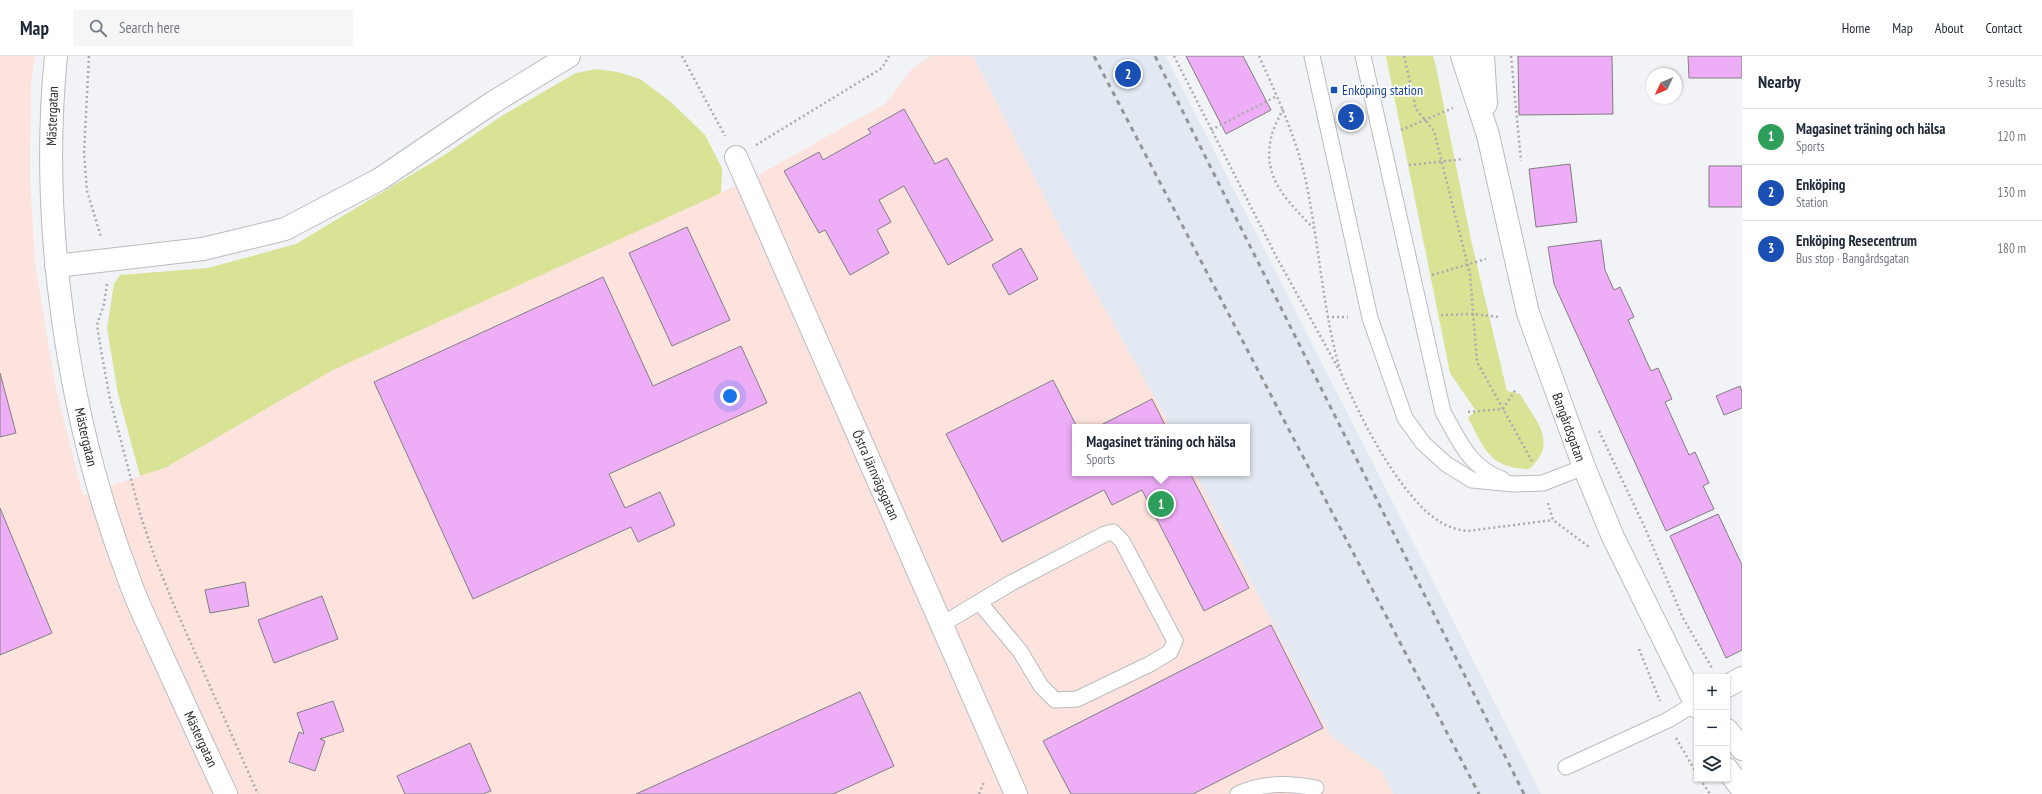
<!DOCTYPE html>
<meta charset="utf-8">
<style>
:root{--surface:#fff;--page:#f6f6f7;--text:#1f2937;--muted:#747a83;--line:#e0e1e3;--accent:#387c6e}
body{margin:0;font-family:"PT Sans Narrow",sans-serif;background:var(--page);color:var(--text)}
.controls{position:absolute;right:12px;bottom:12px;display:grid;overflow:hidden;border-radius:0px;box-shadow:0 1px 3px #0004}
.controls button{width:36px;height:36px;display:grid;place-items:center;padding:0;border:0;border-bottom:1px solid var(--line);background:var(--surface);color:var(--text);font:20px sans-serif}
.compass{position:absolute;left:1646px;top:12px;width:36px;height:36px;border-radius:50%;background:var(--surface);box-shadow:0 1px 3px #0004;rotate:226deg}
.you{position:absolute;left:730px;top:340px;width:14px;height:14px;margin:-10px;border:3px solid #fff;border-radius:50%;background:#1a73e8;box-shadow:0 0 0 6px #1a73e833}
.badge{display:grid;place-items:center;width:26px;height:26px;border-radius:50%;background:var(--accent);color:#fff;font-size:13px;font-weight:700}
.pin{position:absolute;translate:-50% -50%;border:2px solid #fff;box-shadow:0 1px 4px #0006}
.popup{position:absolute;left:1072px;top:368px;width:178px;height:52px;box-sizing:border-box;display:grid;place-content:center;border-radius:0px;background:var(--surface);filter:drop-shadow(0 1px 3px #0005);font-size:13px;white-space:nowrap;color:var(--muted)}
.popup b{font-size:15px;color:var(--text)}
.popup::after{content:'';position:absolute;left:50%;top:100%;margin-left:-8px;border:8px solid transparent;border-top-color:var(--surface)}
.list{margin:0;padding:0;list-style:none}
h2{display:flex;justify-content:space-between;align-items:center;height:52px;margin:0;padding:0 16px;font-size:17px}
h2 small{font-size:13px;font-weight:400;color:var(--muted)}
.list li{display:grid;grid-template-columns:26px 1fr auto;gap:12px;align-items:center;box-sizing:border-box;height:56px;padding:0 16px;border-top:1px solid var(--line)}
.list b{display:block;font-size:15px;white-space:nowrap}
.list p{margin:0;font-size:13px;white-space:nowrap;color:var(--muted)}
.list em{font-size:13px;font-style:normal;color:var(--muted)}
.icon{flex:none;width:22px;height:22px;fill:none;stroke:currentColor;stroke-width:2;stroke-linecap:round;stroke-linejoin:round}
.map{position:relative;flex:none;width:1742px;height:738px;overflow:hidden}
header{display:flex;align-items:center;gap:24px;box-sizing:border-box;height:56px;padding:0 20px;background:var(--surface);border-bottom:1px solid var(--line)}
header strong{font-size:19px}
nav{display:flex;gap:22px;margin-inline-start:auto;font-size:14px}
.search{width:280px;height:36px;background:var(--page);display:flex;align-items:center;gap:10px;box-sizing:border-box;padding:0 14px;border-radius:0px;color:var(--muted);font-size:15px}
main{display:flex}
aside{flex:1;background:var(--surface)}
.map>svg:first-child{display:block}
</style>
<header>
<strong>Map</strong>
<div class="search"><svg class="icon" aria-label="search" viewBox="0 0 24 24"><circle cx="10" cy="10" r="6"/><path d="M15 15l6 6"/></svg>Search here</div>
<nav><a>Home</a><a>Map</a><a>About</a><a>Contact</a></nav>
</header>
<main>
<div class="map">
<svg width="1742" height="738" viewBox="0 0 1742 738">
<rect width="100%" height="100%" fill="#f1f3f6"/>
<path fill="#e3e9f3" d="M973,0H1166L1541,738H1393L1381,716L1331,680L1195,417H1247V371H1171L1065,182Z"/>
<path fill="#fde3dd" d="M0,0H35L31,28L30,123L35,208L56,334L83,439L165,412L331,315L753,122L885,48L912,13L931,0H973L1065,182L1171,371H1075V417H1195L1331,680L1382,716L1393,738H0Z"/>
<path fill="#dae295" d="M1386,0H1433L1435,6L1471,184L1507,335L1520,338C1536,365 1559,387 1529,413C1489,412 1485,393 1468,362L1476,355L1450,317Z
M597,13L618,16L640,23L671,46L705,79L722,112L721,137L331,315L165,412L140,420L118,338L107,272L114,228L120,219L208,212L296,188L446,98L500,61L576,17Z"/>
<path fill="#eeadf7" stroke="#817f81" d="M1186,0H1243L1271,54L1226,78Z
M1518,0H1612L1613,58L1519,59Z
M1688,0H1742V22H1689Z
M904,53L935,108L947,102L993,184L948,209L904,130L879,144L891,166L877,174L889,197L850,219L825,174L819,177L784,115L819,96L823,104L871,77L868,73Z
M1570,108L1577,166L1536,171L1529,113Z
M1709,110H1742V151H1709Z
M687,171L730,264L672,290L629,197Z
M1601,184L1605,214L1614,234L1620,231L1634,261L1628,264L1651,315L1658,312L1672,343L1665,346L1689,399L1695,396L1709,427L1703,430L1714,453L1666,475L1554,228L1548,191Z
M1021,192L1038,223L1009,239L992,209Z
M603,221L653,330L741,290L767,347L609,418L625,452L660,436L675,469L638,486L631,471L473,543L374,326Z
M0,317L16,377L0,381Z
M1053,324L1077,371H1075V417H1190L1249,532L1204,555L1142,434L1112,449L1104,434L1002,486L946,378Z
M1740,330L1742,336V352L1724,359L1716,340Z
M1152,343L1166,371H1097L1107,366Z
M0,452L52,577L0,599Z
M1718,458L1742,509V594L1726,602L1670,480Z
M245,526L249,550L210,557L205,534Z
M322,540L338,583L274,607L258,564Z
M1271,569L1323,672L1193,738H1071L1043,685Z
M860,636L894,710L833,738H636Z
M333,645L344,675L320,683L325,685L315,715L289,706L299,676L304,678L297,657Z
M470,687L491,735L483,738H405L397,720Z"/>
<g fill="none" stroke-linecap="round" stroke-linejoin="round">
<defs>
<path id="lane" d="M1312,0L1370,262L1405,362L1423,387L1446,408L1472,424L1514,428L1543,427L1584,411
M1363,0L1443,356C1459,384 1469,411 1502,423
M941,569L1011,527L1105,478L1113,476L1122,485L1175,585L1170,596L1150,608L1077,643L1055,644L1041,630L1020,595L979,546
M1566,711L1668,664L1696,647
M1238,738C1263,726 1289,727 1316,732"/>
<path id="street" d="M736,101L1016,738
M56,210L203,193L285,173L380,123L492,47L569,0
M1727,630L1742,622"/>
<path id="secondary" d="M56,0C39,170 68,364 129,523C136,544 146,564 155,584C178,635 202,687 226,738
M1462,0L1488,79L1528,257L1584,411L1613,481L1697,651
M1483,0L1486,48
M1727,674L1742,693
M1727,713L1742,733"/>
</defs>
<use href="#lane" stroke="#babcbf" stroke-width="17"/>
<use href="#street" stroke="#babcbf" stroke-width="24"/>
<use href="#secondary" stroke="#babcbf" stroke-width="24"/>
<path stroke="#a9abad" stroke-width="2.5" stroke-dasharray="2 3" stroke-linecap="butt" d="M89,0L84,97L87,135L101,181
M682,0L725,80
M1174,0L1277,202L1338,312
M1259,0C1277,40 1295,79 1305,121C1319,185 1322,251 1340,314C1343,323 1348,332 1352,341C1366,371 1381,399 1400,425C1417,448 1438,473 1468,475L1553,464
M1404,0L1416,53L1434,75L1470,218L1477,306L1533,407
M1511,0L1521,105
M1283,53C1279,62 1273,72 1271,82C1262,123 1288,145 1313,172
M1211,74L1277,40
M1401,74L1453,52
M756,89L882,12L889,0
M1409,109L1464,103
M1432,219L1486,203
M107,228L104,248L97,269L101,294L110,343L141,461L155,502L173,547L258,738
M1441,259L1473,258L1499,261
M1327,261H1348
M1468,356L1503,353L1516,333
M1599,375L1645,472L1683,562L1712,612
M1548,447L1553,464L1589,491
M1639,593L1660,645
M1676,682L1697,718
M1700,723L1710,738
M979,738L984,726"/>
<use href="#lane" stroke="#fff" stroke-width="15"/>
<use href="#street" stroke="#fff" stroke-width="22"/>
<use href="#secondary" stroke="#fff" stroke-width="22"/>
<path stroke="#949598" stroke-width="3" stroke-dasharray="5 5" stroke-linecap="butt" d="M1094,0L1479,738
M1155,0L1524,738"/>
</g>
<rect fill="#1a4fb4" stroke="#fff" stroke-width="1.5" x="1330" y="30" width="8" height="8" rx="2"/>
<g text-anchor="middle" stroke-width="3.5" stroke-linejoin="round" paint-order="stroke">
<g font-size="14" fill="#164399" stroke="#fff" text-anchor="start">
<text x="1342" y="39">Enköping station</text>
</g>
<g font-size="14" fill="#2c2d2e" stroke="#fff">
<text transform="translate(52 60) rotate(-88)" y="5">Mästergatan</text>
<text transform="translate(1569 371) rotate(70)" y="5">Bangårdsgatan</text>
<text transform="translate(86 381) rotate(77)" y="5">Mästergatan</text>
<text transform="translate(876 419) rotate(66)" y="5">Östra Järnvägsgatan</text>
<text transform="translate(201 683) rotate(65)" y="5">Mästergatan</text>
</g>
</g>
</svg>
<div class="controls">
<button>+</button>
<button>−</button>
<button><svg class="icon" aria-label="layers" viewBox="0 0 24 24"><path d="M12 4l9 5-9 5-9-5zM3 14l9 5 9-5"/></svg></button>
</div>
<svg class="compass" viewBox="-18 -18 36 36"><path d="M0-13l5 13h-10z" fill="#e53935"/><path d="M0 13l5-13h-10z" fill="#747a83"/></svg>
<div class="you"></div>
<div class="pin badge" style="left:1161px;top:448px;background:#2e9e5b">1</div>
<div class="popup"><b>Magasinet träning och hälsa</b>Sports</div>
<div class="pin badge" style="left:1128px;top:18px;background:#1a4fb4">2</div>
<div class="pin badge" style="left:1351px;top:61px;background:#1a4fb4">3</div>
</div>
<aside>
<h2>Nearby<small>3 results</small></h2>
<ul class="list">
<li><span class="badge" style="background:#2e9e5b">1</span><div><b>Magasinet träning och hälsa</b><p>Sports</p></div><em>120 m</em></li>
<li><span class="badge" style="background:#1a4fb4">2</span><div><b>Enköping</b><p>Station</p></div><em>130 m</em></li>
<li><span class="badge" style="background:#1a4fb4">3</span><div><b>Enköping Resecentrum</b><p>Bus stop · Bangårdsgatan</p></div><em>180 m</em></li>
</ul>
</aside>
</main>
